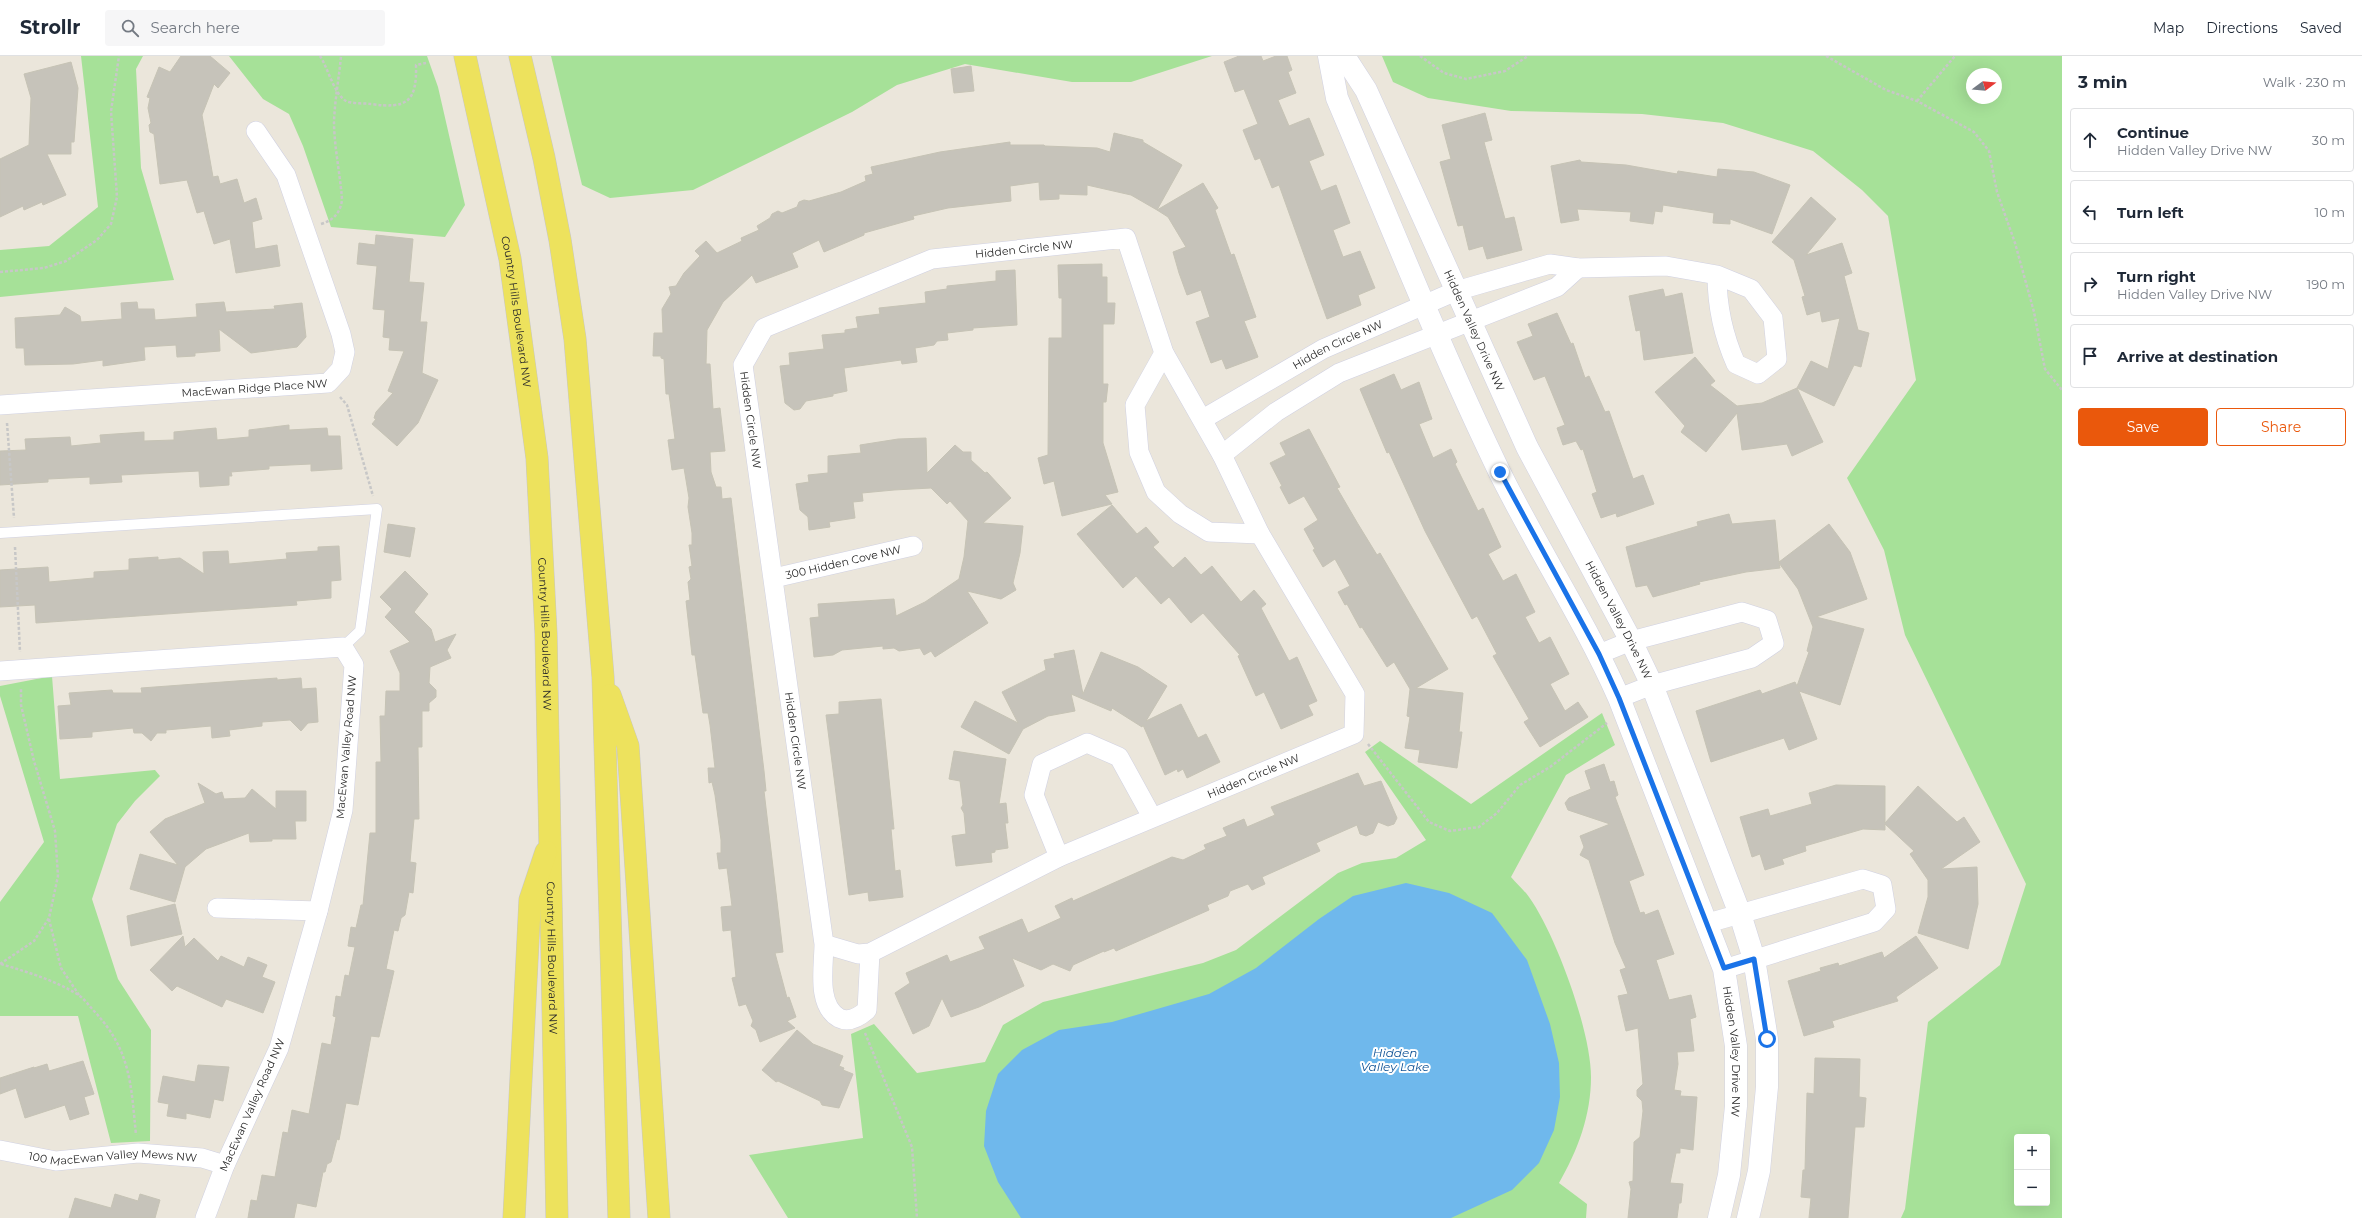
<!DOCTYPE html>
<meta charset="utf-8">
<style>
:root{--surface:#fff;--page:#f6f6f7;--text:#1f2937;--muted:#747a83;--line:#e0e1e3;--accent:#ea580c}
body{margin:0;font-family:Montserrat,sans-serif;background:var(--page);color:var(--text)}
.controls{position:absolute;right:12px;bottom:12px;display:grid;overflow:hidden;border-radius:4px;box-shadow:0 4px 16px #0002}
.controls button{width:36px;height:36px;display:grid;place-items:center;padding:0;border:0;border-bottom:1px solid var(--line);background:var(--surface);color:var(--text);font:20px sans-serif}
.compass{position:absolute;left:1966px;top:12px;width:36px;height:36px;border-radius:50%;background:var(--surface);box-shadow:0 4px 16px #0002;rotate:74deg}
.stop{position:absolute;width:12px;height:12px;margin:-9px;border:3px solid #1a73e8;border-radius:50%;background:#fff}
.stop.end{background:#1a73e8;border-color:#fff;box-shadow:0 1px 4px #0008}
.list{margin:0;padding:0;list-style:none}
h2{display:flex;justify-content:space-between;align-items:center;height:52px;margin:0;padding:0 16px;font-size:17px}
h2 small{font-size:13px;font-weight:400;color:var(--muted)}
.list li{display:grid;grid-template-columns:26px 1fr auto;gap:12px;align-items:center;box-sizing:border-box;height:64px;margin:0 8px 8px;padding:0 8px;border:1px solid var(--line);border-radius:4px}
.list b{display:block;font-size:15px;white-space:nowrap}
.list p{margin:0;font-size:13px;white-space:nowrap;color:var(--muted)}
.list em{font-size:13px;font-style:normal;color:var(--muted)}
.actions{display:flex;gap:8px;padding:12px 16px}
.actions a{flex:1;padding:9px 0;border:1px solid var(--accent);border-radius:4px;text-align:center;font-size:14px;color:var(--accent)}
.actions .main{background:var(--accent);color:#fff}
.icon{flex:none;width:22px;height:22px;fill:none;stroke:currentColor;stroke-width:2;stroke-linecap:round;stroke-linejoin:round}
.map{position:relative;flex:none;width:2062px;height:1162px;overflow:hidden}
header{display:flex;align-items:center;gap:24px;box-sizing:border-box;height:56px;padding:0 20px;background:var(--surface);border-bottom:1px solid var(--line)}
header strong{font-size:19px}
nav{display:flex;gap:22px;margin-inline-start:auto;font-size:14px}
.search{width:280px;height:36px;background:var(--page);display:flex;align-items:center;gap:10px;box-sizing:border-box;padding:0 14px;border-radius:4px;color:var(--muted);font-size:15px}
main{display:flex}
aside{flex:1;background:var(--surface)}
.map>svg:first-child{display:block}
</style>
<header>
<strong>Strollr</strong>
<div class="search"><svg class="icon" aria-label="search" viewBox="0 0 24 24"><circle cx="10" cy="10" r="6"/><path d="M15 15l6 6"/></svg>Search here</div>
<nav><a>Map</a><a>Directions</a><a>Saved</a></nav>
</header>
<main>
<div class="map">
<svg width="2062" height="1162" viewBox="0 0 2062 1162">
<rect width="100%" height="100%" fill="#ebe6db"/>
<path fill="#a6e198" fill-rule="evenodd" d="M81,0H143L136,13L141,112L174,224L0,241V194L49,190L98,151Z
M229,0H427L438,31L465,149L445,181L331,171L303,90L289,58L263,43Z
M551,0H1212L1131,26H1072L965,8L897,29L852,56L693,134L610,142L582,129Z
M1382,0H2062V1162H1901L1905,1153L1928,966L2000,909L2026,828L1905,579L1884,494L1847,422L1916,324L1888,160L1862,134L1813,95L1723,67L1642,58L1511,55L1428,42L1393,26ZM1972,18H1996V42H1972ZM2017,1081H2047V1147H2017Z
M52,620L60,723L155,714L160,720L135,745L117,768L92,843L118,923L151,974L150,1085L111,1087L78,960H0V846L44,786L0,640V630Z
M1602,657L1615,689L1566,719L1511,821C1517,828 1524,834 1529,841C1556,879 1591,975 1591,1021C1591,1059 1578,1094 1559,1127L1587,1148L1586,1162H788L749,1099L863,1082L851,978L874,968L917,1017L985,1006L1003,969L1043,946L1203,907L1236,894L1338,817L1362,807L1396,802L1426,784L1365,696L1380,685L1471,748Z"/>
<path fill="#6fb8ec" d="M1406,827L1449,837L1492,857L1527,904L1550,968L1559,1007L1560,1041L1554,1074L1539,1107L1512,1134L1451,1162H1021L998,1126L984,1090L986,1055L998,1018L1022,994L1059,974L1112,966L1209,938L1256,912L1319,863L1353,840Z"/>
<path fill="#c6c3ba" stroke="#c6c3b5" d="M181,0H210L230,17L218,32L214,28L202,59L213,121L218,120L220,128L237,123L244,147L256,142L262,163L252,166L255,193L277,189L280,210L236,217L230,183L214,188L204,155L197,157L187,124L160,128L154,78L150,76L149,69L151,67L148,52L150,42L147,41L159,11L170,16Z
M1239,0H1261L1263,5L1276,0H1287L1292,14L1288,16L1296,37L1278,44L1289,70L1309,62L1316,79L1324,99L1309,105L1321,135L1336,129L1350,167L1333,174L1343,201L1360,195L1375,232L1358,239L1361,249L1327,263L1279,129L1272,132L1260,102L1255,104L1243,74L1258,68L1244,33L1235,36L1224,6Z
M71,6L78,32L74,86H71V98H47L66,139L43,149L42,146L24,154L23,150L0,161V103L29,89L31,42L24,18Z
M971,10L974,35L954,37L951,13Z
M1485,57L1492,84L1484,86L1505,163L1514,161L1522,194L1487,203L1483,190L1469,194L1463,169L1458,170L1440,106L1451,103L1442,69Z
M1114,77L1143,84V86L1182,109L1157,154L1131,139L1087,129V139L1059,138V143L1040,144L1039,126L1010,130L1011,145L948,152L913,160L914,163L864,177V179L824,196L819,184L792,197L798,211L756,227L752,219L723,246L707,274L706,308H710L713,353L720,352L725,395L710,396L711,416L716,431H721L722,443L731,442L764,715L766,735H764L783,896L775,897L787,942L789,941L796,961L787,965L795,972L760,986L756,974L751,970L753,965L746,948L739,950L732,922L736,921L731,874L723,875L721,851L732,850L727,812L719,813L717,797H721V784L715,739L712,726L709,727L708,712H715L710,669L708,657H703L695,599H692L686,545L690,544L688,526L691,523L689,511L692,510L689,489H692V477L688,451L689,442L684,412L672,414L668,384L675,383L669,338H666L664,303L661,302V300H653L654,277H663L662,253L671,238L669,231L676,230L684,217L700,200L695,195L706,185L717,197L742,185L741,182L759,174L757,170L770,162L772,158L778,155L782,157L797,151L799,146L804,144L809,145L841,136L866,125L865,120L873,118L871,111L940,96L1010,86V89H1044L1045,90L1097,92L1110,96Z
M1580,104L1581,106L1626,109L1677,118L1678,115L1717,121L1718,113L1754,116L1790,129L1772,178L1730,163V168L1713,167L1714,157L1663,149L1662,156L1655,155L1653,168L1630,165L1631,156L1577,153L1579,164L1561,167L1551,110Z
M1203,127L1218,152L1215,154L1231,199L1234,198L1256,261L1244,265L1258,301L1226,313L1222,303L1211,307L1196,266L1210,261L1201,234L1187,239L1179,217L1173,196L1186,191L1168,161L1157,154Z
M1811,141L1836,163L1806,199L1842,187L1852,217L1844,220L1858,274L1869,277L1861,311L1854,309L1834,350L1797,332L1811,305L1828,313L1840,262L1822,266L1820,255L1807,259L1802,241L1805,240L1794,204L1772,186Z
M376,179L413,183L409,226L424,227L420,266H427L422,317L438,324L418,367L397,390L372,368L376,363L374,362L376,356L393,337L388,335L404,295L389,294L390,282L383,281L385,254L373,253L377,210L357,208L359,187L375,189Z
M1102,208V221H1107V247H1115L1114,268H1103V328H1108L1106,346H1103V387L1118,436L1105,439L1112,448L1062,460L1054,425L1044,428L1038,402L1048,399L1049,282H1062V242H1059L1058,209Z
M1015,214L1017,269L973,272V274L947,277L948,284L937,285L934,289L915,292L917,306L902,308L901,304L844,312L847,335L833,338V340L806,345L800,353L794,354L785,347L780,310L790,309L789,297L824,293L822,279L845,277V274L858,272L856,261L880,258L879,252L926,247L925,236L947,233V230L996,225V215Z
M1663,233L1665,241L1682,237L1693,297L1644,304L1640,274L1636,275L1629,240Z
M137,246L138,253H154L155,264L197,261L196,248L224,246L226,256L275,253L274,250L302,247L306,281L297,291L251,297L219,273L220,295L195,297V300L177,301L176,289L144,291L145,304L103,310V304L73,308L25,309L24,292H16L15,262L60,259L65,251L80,260L81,266L122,263L121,247Z
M1557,257L1571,288L1573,287L1585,322L1589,320L1605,356L1609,355L1633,423L1643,419L1654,448L1617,461L1616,457L1601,462L1592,438L1597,436L1583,393L1581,394L1576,385L1563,389L1557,372L1565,369L1545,320L1534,324L1517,286L1533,280L1528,268Z
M1695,301L1715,325L1710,329L1737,350L1762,347L1797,332L1823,386L1792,400L1787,388L1742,394L1737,357L1706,396L1681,376L1685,370L1655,336Z
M1394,318L1401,334L1419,326L1432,363L1419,368L1433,402L1451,393L1457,406L1455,408L1478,455L1483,452L1501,491L1488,498L1503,525L1516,518L1535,556L1525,561L1539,587L1550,581L1569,618L1550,628L1565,655L1578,646L1588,661L1540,691L1524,666L1529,663L1493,600L1497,598L1477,560L1472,563L1425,475L1389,396L1387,397L1360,333Z
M289,369V374L327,372L328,380H340L342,413L311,415V408L269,410V413L231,416L232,420H229V429L200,431L199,415L121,419L122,426L90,428V421L48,423V426L0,429V395L26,394L25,383L70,381L71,390L101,387L100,379L144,376V385L174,384V376L216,372L217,384L249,381V374Z
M1309,373L1340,431L1337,432L1358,468L1377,499L1380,497L1448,613L1416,632L1463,637L1459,676H1462L1457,712L1418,706L1420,694L1405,692L1410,661L1407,660L1410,633L1394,606L1387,611L1362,571L1360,572L1347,548L1345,549L1338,536L1350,530L1335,503L1323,511L1313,494L1315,493L1304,473L1318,464L1304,440L1289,448L1280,431L1282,430L1270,407L1286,399L1280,387Z
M926,382L927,417L955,389L963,396H971V404L985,417L987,416L1011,442L983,467L1023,470L1020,497L1013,527L1016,534L1001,543L967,535L988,567L935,601L931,595L924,599L920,592L899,595L894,592L883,593V590L842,594L833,599L814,601L810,562L819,561L818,548L894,543L896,560L925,546L959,523L964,501L968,465L950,445L947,448L931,432L894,434L862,437L863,445L853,446L855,462L829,466L830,471L809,474L808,461L800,454L796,428L809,426L808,419L828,417V400L861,397L860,389L898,383Z
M1112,449L1137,478L1146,471L1159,486L1153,491L1173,512L1185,501L1201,519L1212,510L1241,546L1254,534L1266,548L1261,552L1289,605L1297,601L1317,645L1308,649L1313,659L1281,673L1264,636L1256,640L1238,600L1240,599L1203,557L1191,567L1169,541L1161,548L1136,520L1123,532L1077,478Z
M1729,458L1732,468L1775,464L1779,506L1829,468L1850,496L1867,543L1816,561L1864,573L1840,649L1799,635L1817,683L1789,694L1784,682L1711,706L1696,655L1760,634L1762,638L1795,626L1797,630L1809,596L1807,595L1813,571L1798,533L1779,507L1780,512L1746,516L1699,526L1700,528L1653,541L1647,529L1636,531L1626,491L1698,470L1697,466Z
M388,468L415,472L410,501L384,496Z
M339,490L341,524L331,525V542L296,545L297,549L36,567L35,549L0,551V514L48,511L49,526L94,522V516L129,514V503L158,501V504L180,502L204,518L203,496L228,495L229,508L287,503L286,497L318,495V491Z
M405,515L428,538L414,556L431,573L435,586L456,578L447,594L451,602L430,611L429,627L436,634V641L429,647V655H422V691H418L419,763H414L410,806L416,807L413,837L409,836L405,859L401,862L398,875L394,874L386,913L394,915L379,981L371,980L358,1049L346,1047L339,1084L337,1083L331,1106L327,1108L325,1116H323L316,1151L297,1147L294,1162H248L251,1144L257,1145L262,1119L275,1121L283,1076L288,1077L292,1054L309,1058L322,987L331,989L336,961L333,960L336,940L341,941L345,919L349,920L355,891L348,890L351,871L356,872L361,849H363L370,777H376V706H381L380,660H385L386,635H400V617L390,595L410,586L385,561L392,553L380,541Z
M1074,594L1083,638L1101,596L1138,611L1167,630L1146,665L1181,648L1198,682L1206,678L1220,706L1187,722L1183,713L1178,716L1177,713L1165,719L1143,669L1142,671L1112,652L1111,655L1071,638L1075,655L1048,660L1023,673L1009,698L961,671L975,645L1018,667L1002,636L1046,614L1044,604L1055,602L1054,598Z
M277,622V624L301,622L302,633L316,632L318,666L308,667L301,675L290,664L262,666V670L229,674L230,680L212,682L211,670L166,674V677H157L151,685L142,677H134L133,672L92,676V681L60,683L58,650L71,649L69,637L112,634L113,637H142L141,632Z
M881,643L894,773H891L895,815L900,814L903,841L869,845L868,836L849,839L826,659L839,658V646Z
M954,695L1006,703L999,748L1006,747L1008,767H1005L1008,792L995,794V796L991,797L992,806L956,810L952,780L966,778L964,757L961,752L963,749L960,725L949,723Z
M1604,708L1610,726L1614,725L1618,739L1615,741L1644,819L1629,825L1640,857L1644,856L1645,859L1658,854L1674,898L1656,904L1669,944L1691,939L1696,961L1690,963L1694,995L1677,996L1678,1008L1674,1034L1681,1035L1680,1040L1697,1041L1693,1094L1680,1092V1097H1676L1670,1127L1683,1128L1681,1147H1679L1677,1162H1628L1631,1133L1629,1126L1633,1125L1634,1086L1640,1081L1643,1055L1642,1045L1637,1040V1034L1643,1028L1638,972L1626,975L1618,940L1628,938L1620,914L1626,912L1615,887L1589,804L1580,799L1584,791L1580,780L1610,768L1568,754L1565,747L1569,742L1591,733L1585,715Z
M1358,717L1364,730L1381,725L1397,762L1394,768L1388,770L1378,766L1373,777L1366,780L1360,778L1357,769L1316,787L1320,795L1262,821L1265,828L1252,834L1248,828L1230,835L1228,840L1207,849L1209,854L1116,895L1114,892L1104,896V895L1073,909L1070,915L1053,908L1041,914L1012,902L1024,930L979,951L951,961L942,942L929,970L913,978L895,937L910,927L906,917L947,899L950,906L985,893L979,881L1022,863L1028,877L1061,862L1055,850L1072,842L1073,845L1172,801L1183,804L1206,793L1204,789L1227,780L1223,772L1244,763L1247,771L1275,759L1271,751Z
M198,727L216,738L222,736L224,743L245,742L252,733L276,753V735H306V765H295L296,783H272V785L250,786L249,777L206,793L185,811L175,846L130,833L140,798L178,809L150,776L165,763L205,747Z
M1836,729L1885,730V767L1918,730L1957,766L1964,761L1980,786L1941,813L1977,811L1978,848L1968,893L1918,877L1928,841V824L1910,798L1914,795L1885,768V774L1863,773L1805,790L1806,795L1782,803L1784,808L1765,814L1760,798L1752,801L1740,761L1768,753L1770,760L1812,748L1809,737Z
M175,848L182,878L131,890L127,860Z
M183,880L185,891L194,882L218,905L221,900L244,911L248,901L267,909L262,921L275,926L263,957L226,943L222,951L177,930L172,935L150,914Z
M1916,880L1938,912L1896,941L1898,945L1832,965L1834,971L1804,980L1788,925L1821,915L1820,912L1838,907L1839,910L1882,896L1884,902Z
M797,974L813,988L843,1000L839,1010L844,1012L843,1014L853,1018L839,1052L822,1049L820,1045L778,1025L776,1026L762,1014Z
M1815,1002L1860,1003L1859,1041L1866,1042L1864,1071H1855L1848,1162H1809L1811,1142L1801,1141L1803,1114H1805L1807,1037L1814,1038Z
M83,1005L94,1038L84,1041L89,1058L70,1064L65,1049L25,1062L16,1032L0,1038V1022L34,1011V1012L47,1008L49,1015Z
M198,1009L229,1011L223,1045L214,1043L210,1062L186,1057V1063L167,1060L169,1048L158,1046L163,1020L195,1026Z
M115,1138L138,1145L140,1138L160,1144L155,1162H69L75,1142L111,1152Z"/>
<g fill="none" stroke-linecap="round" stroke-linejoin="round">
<defs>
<path id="service" d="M0,477L377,453L360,575L343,591"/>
<g id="minor">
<path d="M1164,297L1135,349L1139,396L1156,436L1180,458L1209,476L1260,478"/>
<path id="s1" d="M0,349L328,327L341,313L345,296L341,278L286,119L256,75"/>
<path id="s2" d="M1203,363L1323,293L1456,235L1550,208L1578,212L1666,210L1717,219L1751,233L1773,262L1777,303L1758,318L1736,308C1723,279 1717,251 1717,219"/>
<path d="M1222,399L1276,356L1339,317L1557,231L1578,212"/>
<path id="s3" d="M774,522L913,490"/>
<path d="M1599,598L1631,585L1742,556L1767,564L1774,587L1752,602L1652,629L1619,642"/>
<path d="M0,615L343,591L354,609L343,754L318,855L279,992L225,1109L205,1162"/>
<path d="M1059,801L1034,739L1042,708L1087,687L1119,701L1152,761"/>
<path d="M217,852L318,855"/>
<path d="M1708,867L1863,823L1882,829L1886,853L1874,866L1724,913"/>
<path id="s4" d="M824,888L858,898L870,897L1059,801L1354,678L1355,638L1260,478L1222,399L1164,297L1126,182L932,203L764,272L743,309L824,888C824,910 816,949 839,962C849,967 859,961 867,954L870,897"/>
<path id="s5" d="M0,1094L56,1105L138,1097L202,1102L225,1109"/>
</g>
<g id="tertiary">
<path id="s6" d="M1329,0L1337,42C1390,167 1440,293 1499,415C1537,492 1584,563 1619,642L1724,913L1736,990V1050L1729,1119L1719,1162"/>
<path id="s7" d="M1344,0L1366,34L1527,391L1631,585L1652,629L1740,858L1754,903L1767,983V1031L1759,1115L1748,1162"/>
</g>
<g id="primary">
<path id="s8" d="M465,0L510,203L537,402L546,578L557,1162"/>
<path d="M520,0L544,102L560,184L575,283L603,621L619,1162"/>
<path d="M610,639L628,690L659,1162"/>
<path d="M514,1162L530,844L546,796"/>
</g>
</defs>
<use href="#service" stroke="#d0d1e2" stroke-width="11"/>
<use href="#minor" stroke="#d0d1e2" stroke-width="20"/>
<use href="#tertiary" stroke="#d0d1e2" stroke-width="23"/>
<use href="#primary" stroke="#c7c7c7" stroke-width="23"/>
<path stroke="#c7c7c7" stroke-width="2.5" stroke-dasharray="3 2" stroke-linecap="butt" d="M320,0C328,12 334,38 346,45C352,48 364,47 371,48C407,53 417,46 416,9L426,7
M1420,0L1444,17L1466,23L1505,15L1528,0
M1826,0L1886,34L1917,45L1974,76L1989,95L1997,136L2015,187L2034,256L2045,313L2062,334
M1917,45L1955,0
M321,168C334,164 341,156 342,143C340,117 334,90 334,65C335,43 339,22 341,0
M0,216L44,212L66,205L97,184L111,168L117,141L111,55L119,0
M340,341L347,349L373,440
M7,367L14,462
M15,491L20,596
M1368,688L1429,766L1450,775L1479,771L1497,757L1520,729L1550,711L1607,667
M49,863L61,912L79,939
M0,908L34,885L49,862L58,820L55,775L34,705L21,649V633
M1,908C27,916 54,924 77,938C84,942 89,950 95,956C131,995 131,1029 136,1079
M865,977L912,1091L917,1162"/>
<use href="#service" stroke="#fff" stroke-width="10"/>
<use href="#minor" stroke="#fff" stroke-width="19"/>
<use href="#tertiary" stroke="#fff" stroke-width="22"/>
<use href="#primary" stroke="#ede25d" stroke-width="22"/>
</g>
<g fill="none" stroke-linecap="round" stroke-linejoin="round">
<path stroke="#1a73e8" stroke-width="5" d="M1500,416L1599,598L1619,642L1724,912L1754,903L1767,983"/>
</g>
<g text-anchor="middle" stroke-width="4" stroke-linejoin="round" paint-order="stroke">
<g font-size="11" fill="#292929" stroke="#fff">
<text transform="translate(1024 193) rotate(-6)" y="4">Hidden Circle NW</text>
<text dy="4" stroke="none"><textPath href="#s8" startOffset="261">Country Hills Boulevard NW</textPath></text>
<text dy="4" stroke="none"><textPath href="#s7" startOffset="304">Hidden Valley Drive NW</textPath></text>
<text dy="4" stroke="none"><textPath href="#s2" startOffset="154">Hidden Circle NW</textPath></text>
<text dy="4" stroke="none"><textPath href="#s1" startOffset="255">MacEwan Ridge Place NW</textPath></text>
<text dy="4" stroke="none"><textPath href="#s4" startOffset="1606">Hidden Circle NW</textPath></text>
<text dy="4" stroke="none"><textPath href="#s3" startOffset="71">300 Hidden Cove NW</textPath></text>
<text dy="4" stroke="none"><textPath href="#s7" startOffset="628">Hidden Valley Drive NW</textPath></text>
<text dy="4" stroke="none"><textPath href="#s8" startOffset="585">Country Hills Boulevard NW</textPath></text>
<text dy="4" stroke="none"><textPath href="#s4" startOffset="1930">Hidden Circle NW</textPath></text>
<text transform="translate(346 691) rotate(-85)" y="4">MacEwan Valley Road NW</text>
<text dy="4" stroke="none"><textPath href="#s4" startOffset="470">Hidden Circle NW</textPath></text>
<text dy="4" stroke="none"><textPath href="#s8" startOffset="909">Country Hills Boulevard NW</textPath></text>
<text dy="4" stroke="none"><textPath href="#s6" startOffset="1080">Hidden Valley Drive NW</textPath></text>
<text transform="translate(252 1049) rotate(-66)" y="4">MacEwan Valley Road NW</text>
<text dy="4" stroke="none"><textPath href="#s5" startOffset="114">100 MacEwan Valley Mews NW</textPath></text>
</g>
<g font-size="12" font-style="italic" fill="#105396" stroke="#fff">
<text x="1395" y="1001">Hidden<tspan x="1395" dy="14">Valley Lake</tspan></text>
</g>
</g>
</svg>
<div class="controls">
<button>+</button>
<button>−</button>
</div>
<svg class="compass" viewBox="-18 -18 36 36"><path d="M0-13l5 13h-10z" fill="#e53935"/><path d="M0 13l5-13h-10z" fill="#747a83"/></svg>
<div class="stop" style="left:1767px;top:983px"></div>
<div class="stop end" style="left:1500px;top:416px"></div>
</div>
<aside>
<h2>3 min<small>Walk · 230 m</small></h2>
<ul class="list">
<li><svg class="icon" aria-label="ahead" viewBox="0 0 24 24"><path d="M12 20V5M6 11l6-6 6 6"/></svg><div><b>Continue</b><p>Hidden Valley Drive NW</p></div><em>30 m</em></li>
<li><svg class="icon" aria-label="left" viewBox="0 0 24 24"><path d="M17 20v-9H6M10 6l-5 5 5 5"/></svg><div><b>Turn left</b></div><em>10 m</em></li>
<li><svg class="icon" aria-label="right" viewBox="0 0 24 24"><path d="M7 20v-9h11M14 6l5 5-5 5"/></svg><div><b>Turn right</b><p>Hidden Valley Drive NW</p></div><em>190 m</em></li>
<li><svg class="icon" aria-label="arrive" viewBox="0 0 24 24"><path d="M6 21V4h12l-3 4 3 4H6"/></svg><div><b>Arrive at destination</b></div></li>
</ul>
<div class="actions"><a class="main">Save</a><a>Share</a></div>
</aside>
</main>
